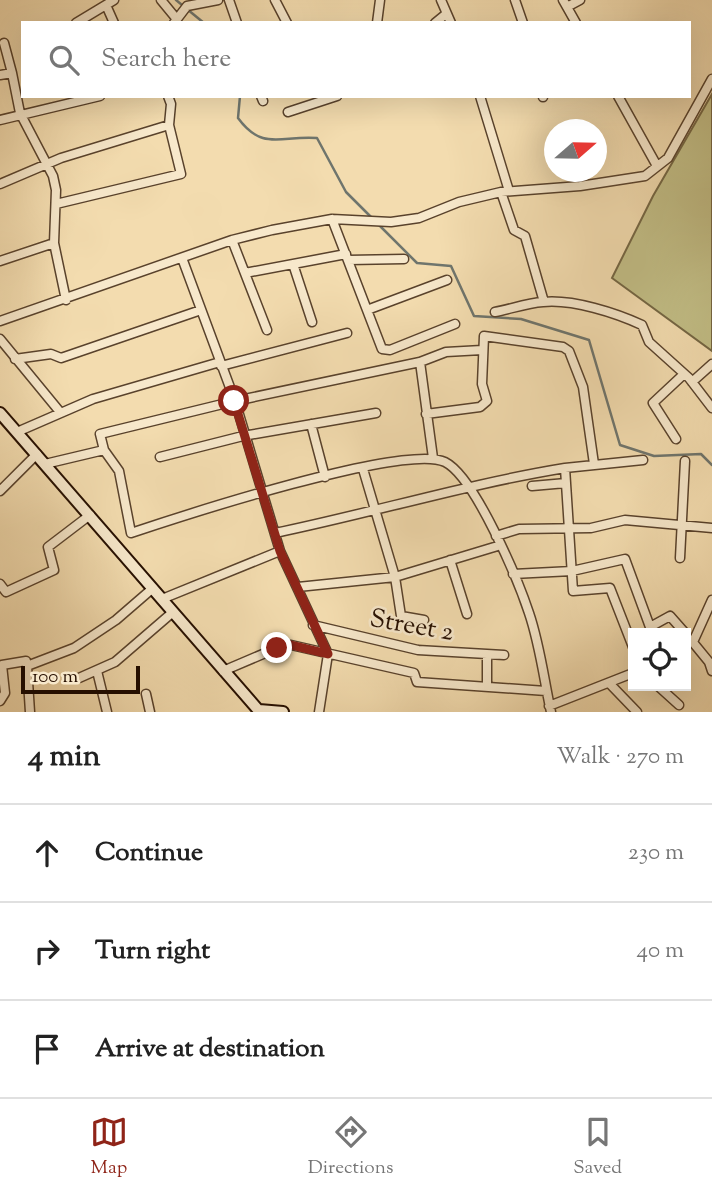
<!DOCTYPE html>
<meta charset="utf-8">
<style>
:root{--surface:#fff;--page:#f2f2f2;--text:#222;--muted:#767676;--line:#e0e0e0;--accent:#8f2418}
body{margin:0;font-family:"Sorts Mill Goudy",serif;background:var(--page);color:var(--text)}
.controls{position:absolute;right:21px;bottom:21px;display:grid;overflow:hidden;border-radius:0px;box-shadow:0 7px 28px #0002}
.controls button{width:63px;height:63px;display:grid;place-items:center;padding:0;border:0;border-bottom:2px solid var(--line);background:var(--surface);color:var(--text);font:35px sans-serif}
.compass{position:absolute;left:544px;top:119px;width:63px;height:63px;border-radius:50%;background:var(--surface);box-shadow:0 7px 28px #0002;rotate:70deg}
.scale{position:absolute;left:21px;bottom:18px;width:119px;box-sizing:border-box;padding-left:7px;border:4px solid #260f00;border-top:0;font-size:19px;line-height:24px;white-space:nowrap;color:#260f00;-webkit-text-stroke:5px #f7e8cb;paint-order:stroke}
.stop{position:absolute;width:21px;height:21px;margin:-16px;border:5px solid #8f2418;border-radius:50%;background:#fff}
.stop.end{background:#8f2418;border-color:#fff;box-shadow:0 2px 7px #0008}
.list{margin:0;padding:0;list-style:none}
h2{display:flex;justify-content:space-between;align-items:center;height:91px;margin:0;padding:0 28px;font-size:30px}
h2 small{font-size:23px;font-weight:400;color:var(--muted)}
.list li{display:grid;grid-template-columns:46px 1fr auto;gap:21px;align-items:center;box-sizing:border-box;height:98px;padding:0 28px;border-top:2px solid var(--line)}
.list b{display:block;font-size:26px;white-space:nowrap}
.list em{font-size:23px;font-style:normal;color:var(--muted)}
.icon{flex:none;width:38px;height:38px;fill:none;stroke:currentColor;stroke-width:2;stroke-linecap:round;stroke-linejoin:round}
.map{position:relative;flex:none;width:712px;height:712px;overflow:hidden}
.search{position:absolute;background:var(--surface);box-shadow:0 7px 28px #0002;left:21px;right:21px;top:21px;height:77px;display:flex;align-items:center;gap:18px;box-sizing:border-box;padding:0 24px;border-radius:0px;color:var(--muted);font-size:26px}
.sheet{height:385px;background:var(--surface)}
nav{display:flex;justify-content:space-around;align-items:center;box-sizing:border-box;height:98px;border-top:2px solid var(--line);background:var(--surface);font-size:19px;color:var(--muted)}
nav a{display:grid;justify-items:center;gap:4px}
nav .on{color:var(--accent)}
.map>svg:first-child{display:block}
</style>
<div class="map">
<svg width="712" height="712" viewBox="0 0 712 712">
<rect width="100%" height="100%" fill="#f3dcaf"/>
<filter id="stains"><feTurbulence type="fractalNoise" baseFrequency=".00286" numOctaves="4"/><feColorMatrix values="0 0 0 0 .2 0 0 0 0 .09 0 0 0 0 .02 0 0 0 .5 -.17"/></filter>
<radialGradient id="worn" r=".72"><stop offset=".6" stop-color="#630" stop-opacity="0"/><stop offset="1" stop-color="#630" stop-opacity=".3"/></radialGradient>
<path fill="#c2be86" stroke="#746643" stroke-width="2" d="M712,94V351L612,278L653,196Z"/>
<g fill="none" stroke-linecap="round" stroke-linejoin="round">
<path stroke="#6f756d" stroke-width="2.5" d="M176,0L204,23
M240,96L238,118C263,152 281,135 317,138L346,192L372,218
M379,225L417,263L451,266L474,316L521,319L589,340L620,445L654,456L701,454L712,465"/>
<defs>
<path id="street" d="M161,0L175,17
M229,0L237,23
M275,0L287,23
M441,0L451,23
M515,0L523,23
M563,0L576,23
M106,5L114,23
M567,7L580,0
M76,23L114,0
M174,23L187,6L218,0
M377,23L380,0
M435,23L446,14
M4,43L12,73
M0,75L12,73L20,113L53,176L56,190L54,243L66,300
M261,96L263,101
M480,96L509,191
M543,96V97
M618,96L657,166
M288,112L337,96
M0,120L100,96
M0,184L61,158L169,125
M501,192L514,230L525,236L544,302
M56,204L181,174L169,125L171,104L168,96
M332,219L382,349L390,350L455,324
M232,240L267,330
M182,258L235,401L280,551L328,654L319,712
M348,260L404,259
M0,261L54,243
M293,264L312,322
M245,273L346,254
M367,310L447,280
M495,312C511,309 527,303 543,302C573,299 616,313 642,325L649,342L689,378L712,408
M0,321L232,240L272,230L332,219L391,222L419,218L459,202L501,192L580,186L645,176L668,158L712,79
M0,339L60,412
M15,359L51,354L61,358L201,310
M420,362L433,458
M221,366L347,333
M692,382L712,364
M426,414L480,407L487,401L482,384L484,336L563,347L569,351L583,387L594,464
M311,424L325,477
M17,432L93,399L220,362
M676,439L653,403L684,374
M104,450L119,471L131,533C182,516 405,443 445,462C475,477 518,580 529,613C540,645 544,680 551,712
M160,457L243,436L376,413
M45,464L104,450L100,434L235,401L420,362L446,352L482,350
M363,469L395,577L401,616L424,620
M532,486L566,483
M0,491L37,454
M275,533C372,513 467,484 565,468
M496,536L519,529L591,528L625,520L712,528
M680,558L685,461
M450,560L467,614
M513,574L572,571L625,559L650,627L670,616L685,633
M0,584L6,592L54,570L48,547L90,515
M298,587L395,577L501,545
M162,599L280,551
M313,625L418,650L504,655
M691,640L709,662L712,671
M693,642L712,600
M633,647L610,588L573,591L565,468L643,460
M27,666L74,648L116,620L153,588
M27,666L30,712
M97,671L107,712
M223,671L277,648L291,645L414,673L417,682L546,691
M79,678L115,662L173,612
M609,683L637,712
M658,686L679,705
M487,687V655
M146,694L150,712
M0,701L5,693L2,665L26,661L27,666
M549,706L633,673"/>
<path id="secondary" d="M0,413L260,712
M259,710L283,712"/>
</defs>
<use href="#street" stroke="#59422c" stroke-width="11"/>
<use href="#secondary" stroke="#260f00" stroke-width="14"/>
<use href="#street" stroke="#f7e8cb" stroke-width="8"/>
<use href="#secondary" stroke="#f7e8cb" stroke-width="10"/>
</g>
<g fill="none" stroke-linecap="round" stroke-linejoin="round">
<path stroke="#8f2418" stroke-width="9" d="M234,401L280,551L328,654L291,645L277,648"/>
</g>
<g text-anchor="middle" stroke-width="5" stroke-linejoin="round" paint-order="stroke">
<g font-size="26" fill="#260f00" stroke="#f7e8cb">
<text transform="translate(412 624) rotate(10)" y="9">Street 2</text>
</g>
</g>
<rect width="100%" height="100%" filter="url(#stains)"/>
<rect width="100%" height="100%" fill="url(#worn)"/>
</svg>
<div class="controls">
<button><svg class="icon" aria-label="locate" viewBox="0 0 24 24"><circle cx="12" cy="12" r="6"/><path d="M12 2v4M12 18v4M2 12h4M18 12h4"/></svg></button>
</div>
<svg class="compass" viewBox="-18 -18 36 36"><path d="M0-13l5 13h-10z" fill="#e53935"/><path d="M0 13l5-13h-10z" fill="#767676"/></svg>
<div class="scale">100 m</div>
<div class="stop" style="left:234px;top:401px"></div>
<div class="stop end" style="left:277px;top:648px"></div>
<div class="search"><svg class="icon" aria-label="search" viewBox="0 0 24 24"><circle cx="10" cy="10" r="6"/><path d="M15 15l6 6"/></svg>Search here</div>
</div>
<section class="sheet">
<h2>4 min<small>Walk · 270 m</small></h2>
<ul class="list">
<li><svg class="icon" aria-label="ahead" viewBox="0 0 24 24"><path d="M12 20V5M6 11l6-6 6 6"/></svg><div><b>Continue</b></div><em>230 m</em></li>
<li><svg class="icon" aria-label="right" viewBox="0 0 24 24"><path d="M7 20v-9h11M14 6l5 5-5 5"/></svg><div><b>Turn right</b></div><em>40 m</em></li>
<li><svg class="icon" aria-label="arrive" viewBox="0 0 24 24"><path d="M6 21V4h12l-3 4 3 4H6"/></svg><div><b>Arrive at destination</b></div></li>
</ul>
</section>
<nav>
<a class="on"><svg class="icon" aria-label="map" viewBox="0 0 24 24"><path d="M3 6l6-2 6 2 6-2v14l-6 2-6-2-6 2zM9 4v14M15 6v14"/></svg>Map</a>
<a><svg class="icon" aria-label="directions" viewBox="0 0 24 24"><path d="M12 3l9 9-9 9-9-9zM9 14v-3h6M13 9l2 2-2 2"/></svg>Directions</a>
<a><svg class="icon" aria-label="saved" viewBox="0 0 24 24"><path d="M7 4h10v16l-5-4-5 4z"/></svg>Saved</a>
</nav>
